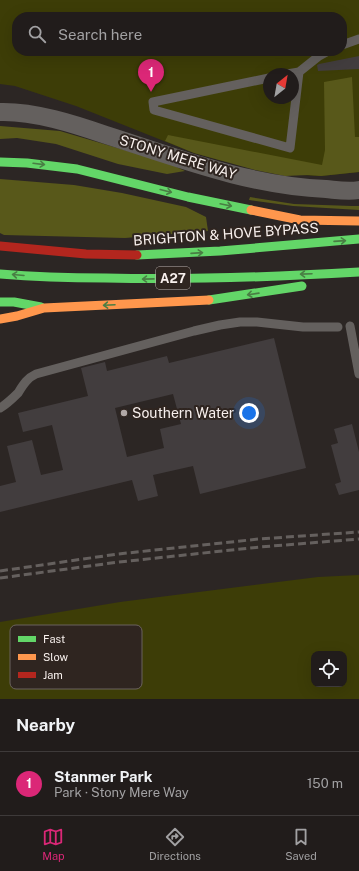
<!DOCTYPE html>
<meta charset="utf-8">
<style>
:root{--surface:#211c1b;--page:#2d2928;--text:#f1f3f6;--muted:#a2a1a3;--line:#3e3a3a;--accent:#db2777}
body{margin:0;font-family:"Public Sans",sans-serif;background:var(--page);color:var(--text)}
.controls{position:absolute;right:12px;bottom:12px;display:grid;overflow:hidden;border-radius:8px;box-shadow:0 4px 16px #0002}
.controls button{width:36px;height:36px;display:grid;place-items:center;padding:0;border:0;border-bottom:1px solid var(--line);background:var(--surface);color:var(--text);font:20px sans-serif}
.compass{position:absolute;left:263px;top:68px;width:36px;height:36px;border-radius:50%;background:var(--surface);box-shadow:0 4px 16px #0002;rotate:31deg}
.you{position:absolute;left:249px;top:413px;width:14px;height:14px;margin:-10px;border:3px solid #fff;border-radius:50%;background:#1a73e8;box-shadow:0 0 0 6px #1a73e833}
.badge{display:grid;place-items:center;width:26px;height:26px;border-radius:50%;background:var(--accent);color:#fff;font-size:13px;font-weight:700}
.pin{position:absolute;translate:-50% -33px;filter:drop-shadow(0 1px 2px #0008)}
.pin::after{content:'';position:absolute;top:21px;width:14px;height:12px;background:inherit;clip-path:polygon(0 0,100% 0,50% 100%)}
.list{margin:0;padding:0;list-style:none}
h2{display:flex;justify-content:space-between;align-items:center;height:52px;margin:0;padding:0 16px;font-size:17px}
h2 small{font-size:13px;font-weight:400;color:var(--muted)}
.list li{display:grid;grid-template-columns:26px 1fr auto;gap:12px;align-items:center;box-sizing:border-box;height:64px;padding:0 16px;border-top:1px solid var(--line)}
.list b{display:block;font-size:15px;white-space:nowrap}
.list p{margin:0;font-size:13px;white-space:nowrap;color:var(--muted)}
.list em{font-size:13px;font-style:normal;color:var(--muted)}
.icon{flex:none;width:22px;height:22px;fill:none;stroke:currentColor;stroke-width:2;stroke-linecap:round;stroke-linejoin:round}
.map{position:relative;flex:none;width:359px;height:699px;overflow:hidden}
.search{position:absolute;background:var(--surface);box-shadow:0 4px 16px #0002;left:12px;right:12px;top:12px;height:44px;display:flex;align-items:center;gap:10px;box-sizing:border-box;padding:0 14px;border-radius:16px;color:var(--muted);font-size:15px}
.sheet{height:116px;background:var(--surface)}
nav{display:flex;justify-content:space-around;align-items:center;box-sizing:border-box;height:56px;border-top:1px solid var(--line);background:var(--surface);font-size:11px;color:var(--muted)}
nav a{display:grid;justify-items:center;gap:2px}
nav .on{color:var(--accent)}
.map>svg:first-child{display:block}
</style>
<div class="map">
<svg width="359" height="699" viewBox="0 0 359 699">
<rect width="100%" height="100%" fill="#2c2624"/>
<path fill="#3d3d07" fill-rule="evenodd" d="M0,0H359V172L321,176L281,174L219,160L194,153L76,106L15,86L0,84ZM17,17H342V51H17ZM269,74H293V98H269Z
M359,575V699H0V622L120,602L318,577ZM314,654H344V684H314Z"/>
<path fill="#58581a" d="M352,77L355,137H359V172L321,176L308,175L285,176L255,170L194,153L165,141L168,135L322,165L325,150L324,82Z
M0,126L60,131L168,163L185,171L167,174L118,164L56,144L17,138L0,139Z
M0,179L74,185L122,193L186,207L206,217L208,231L125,238L4,235L0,233Z
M250,197L294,204L352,206H359V210L293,206L249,200Z"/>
<path fill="#423d3e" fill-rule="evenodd" d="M359,56V69L318,71L317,65L319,64Z
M274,338L306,468L200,494L193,466L153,475L158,496L138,501L132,480L0,512V486L16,482L7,446L32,440L41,475L63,470L52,425L23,432L18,413L88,396L81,368L105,362L107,371L167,356L169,363ZM173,394L181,424L160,429L164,448L127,457L115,408Z
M352,424L359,452V490L339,495L335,484L341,482L331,445L338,443L334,429Z"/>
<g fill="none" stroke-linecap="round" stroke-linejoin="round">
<path stroke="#64605e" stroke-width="9" d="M342,45L359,39
M287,74L299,72L319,56L328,51
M269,78L153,102L154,110L290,148L299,72
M350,326L359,374
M0,408C7,404 12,399 18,393C23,385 27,378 36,374L194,331L220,325L240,322H257L303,327H338"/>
<path stroke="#64605e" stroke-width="18" d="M0,112C34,111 74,124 106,135C178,158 250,186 326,189C337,190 348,192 359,190"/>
<path stroke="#63d668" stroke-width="9" d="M0,162L27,163L77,169L188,197L251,210
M137,255L220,251L359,239
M0,274C35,277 71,278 106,278C191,280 275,277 359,272
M209,300L302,286
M0,302H14L41,307"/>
<path stroke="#ff974d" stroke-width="9" d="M251,210L300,220L359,221
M0,319L17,316L44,308L209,300"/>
<path stroke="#b3261e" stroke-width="9" d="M0,246L86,254L137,255"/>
<path stroke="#65605e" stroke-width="3" stroke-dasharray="8 4" stroke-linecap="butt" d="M0,571L118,554L259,539L359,532
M0,578L119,562L260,547L359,539"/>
</g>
<defs><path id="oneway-shaft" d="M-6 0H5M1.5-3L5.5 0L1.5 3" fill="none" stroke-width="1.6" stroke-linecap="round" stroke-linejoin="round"/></defs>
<g stroke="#497e44">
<use href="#oneway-shaft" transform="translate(39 164) rotate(7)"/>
<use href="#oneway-shaft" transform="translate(166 191) rotate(14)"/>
<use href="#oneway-shaft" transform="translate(226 205) rotate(12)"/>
<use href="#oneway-shaft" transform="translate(340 241) rotate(-4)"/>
<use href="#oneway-shaft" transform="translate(197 253) rotate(-4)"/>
<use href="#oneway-shaft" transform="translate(306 274) rotate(178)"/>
<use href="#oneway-shaft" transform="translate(18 275) rotate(-175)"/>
<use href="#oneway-shaft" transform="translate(148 279) rotate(179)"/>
<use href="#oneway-shaft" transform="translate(253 294) rotate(172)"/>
<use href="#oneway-shaft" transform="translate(109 305) rotate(177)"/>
</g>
<circle fill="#b1a9a7" stroke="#2f2520" stroke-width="1.5" cx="124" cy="413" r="4"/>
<g text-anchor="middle" stroke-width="4" stroke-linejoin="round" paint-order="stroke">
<rect fill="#2f2520" stroke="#bcb3b0" stroke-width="1" x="156" y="267" width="34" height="22" rx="3"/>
<g font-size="13" font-weight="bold" fill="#f8f0ed">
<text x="173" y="283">A27</text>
</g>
<g font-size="14" fill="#f8f0ed" stroke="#2f2520">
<text transform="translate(178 157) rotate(17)" y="5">STONY MERE WAY</text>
<text transform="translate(226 234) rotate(-4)" y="5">BRIGHTON &amp; HOVE BYPASS</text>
</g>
<g font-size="14" fill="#f8f0ed" stroke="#2f2520" text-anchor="start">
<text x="132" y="418">Southern Water</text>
</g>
</g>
<rect x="10" y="625" width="132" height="64" rx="6" fill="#2f2520" stroke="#6b625e" stroke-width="1"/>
<rect x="18" y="636" width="18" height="6" fill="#63d668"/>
<rect x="18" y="654" width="18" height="6" fill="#ff974d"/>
<rect x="18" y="672" width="18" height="6" fill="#b3261e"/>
<g font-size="11" fill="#f8f0ed">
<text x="43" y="643">Fast</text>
<text x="43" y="661">Slow</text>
<text x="43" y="679">Jam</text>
</g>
</svg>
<div class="controls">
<button><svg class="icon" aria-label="locate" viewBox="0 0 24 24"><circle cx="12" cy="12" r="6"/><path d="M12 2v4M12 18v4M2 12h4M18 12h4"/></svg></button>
</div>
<svg class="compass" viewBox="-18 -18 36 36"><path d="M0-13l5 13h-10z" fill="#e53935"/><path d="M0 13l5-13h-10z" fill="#a2a1a3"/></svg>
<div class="you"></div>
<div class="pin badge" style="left:151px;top:92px">1</div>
<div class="search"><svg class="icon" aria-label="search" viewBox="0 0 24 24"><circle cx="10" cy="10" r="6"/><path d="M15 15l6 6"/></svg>Search here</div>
</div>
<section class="sheet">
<h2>Nearby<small></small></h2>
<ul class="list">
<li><span class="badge">1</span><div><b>Stanmer Park</b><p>Park · Stony Mere Way</p></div><em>150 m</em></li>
</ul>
</section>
<nav>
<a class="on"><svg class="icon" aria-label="map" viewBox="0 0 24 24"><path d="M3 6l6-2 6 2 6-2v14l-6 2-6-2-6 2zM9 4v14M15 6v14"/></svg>Map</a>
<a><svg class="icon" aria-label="directions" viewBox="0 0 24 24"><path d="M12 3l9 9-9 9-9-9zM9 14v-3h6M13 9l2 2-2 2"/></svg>Directions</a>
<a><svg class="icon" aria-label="saved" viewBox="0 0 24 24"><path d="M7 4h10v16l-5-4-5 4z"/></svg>Saved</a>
</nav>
